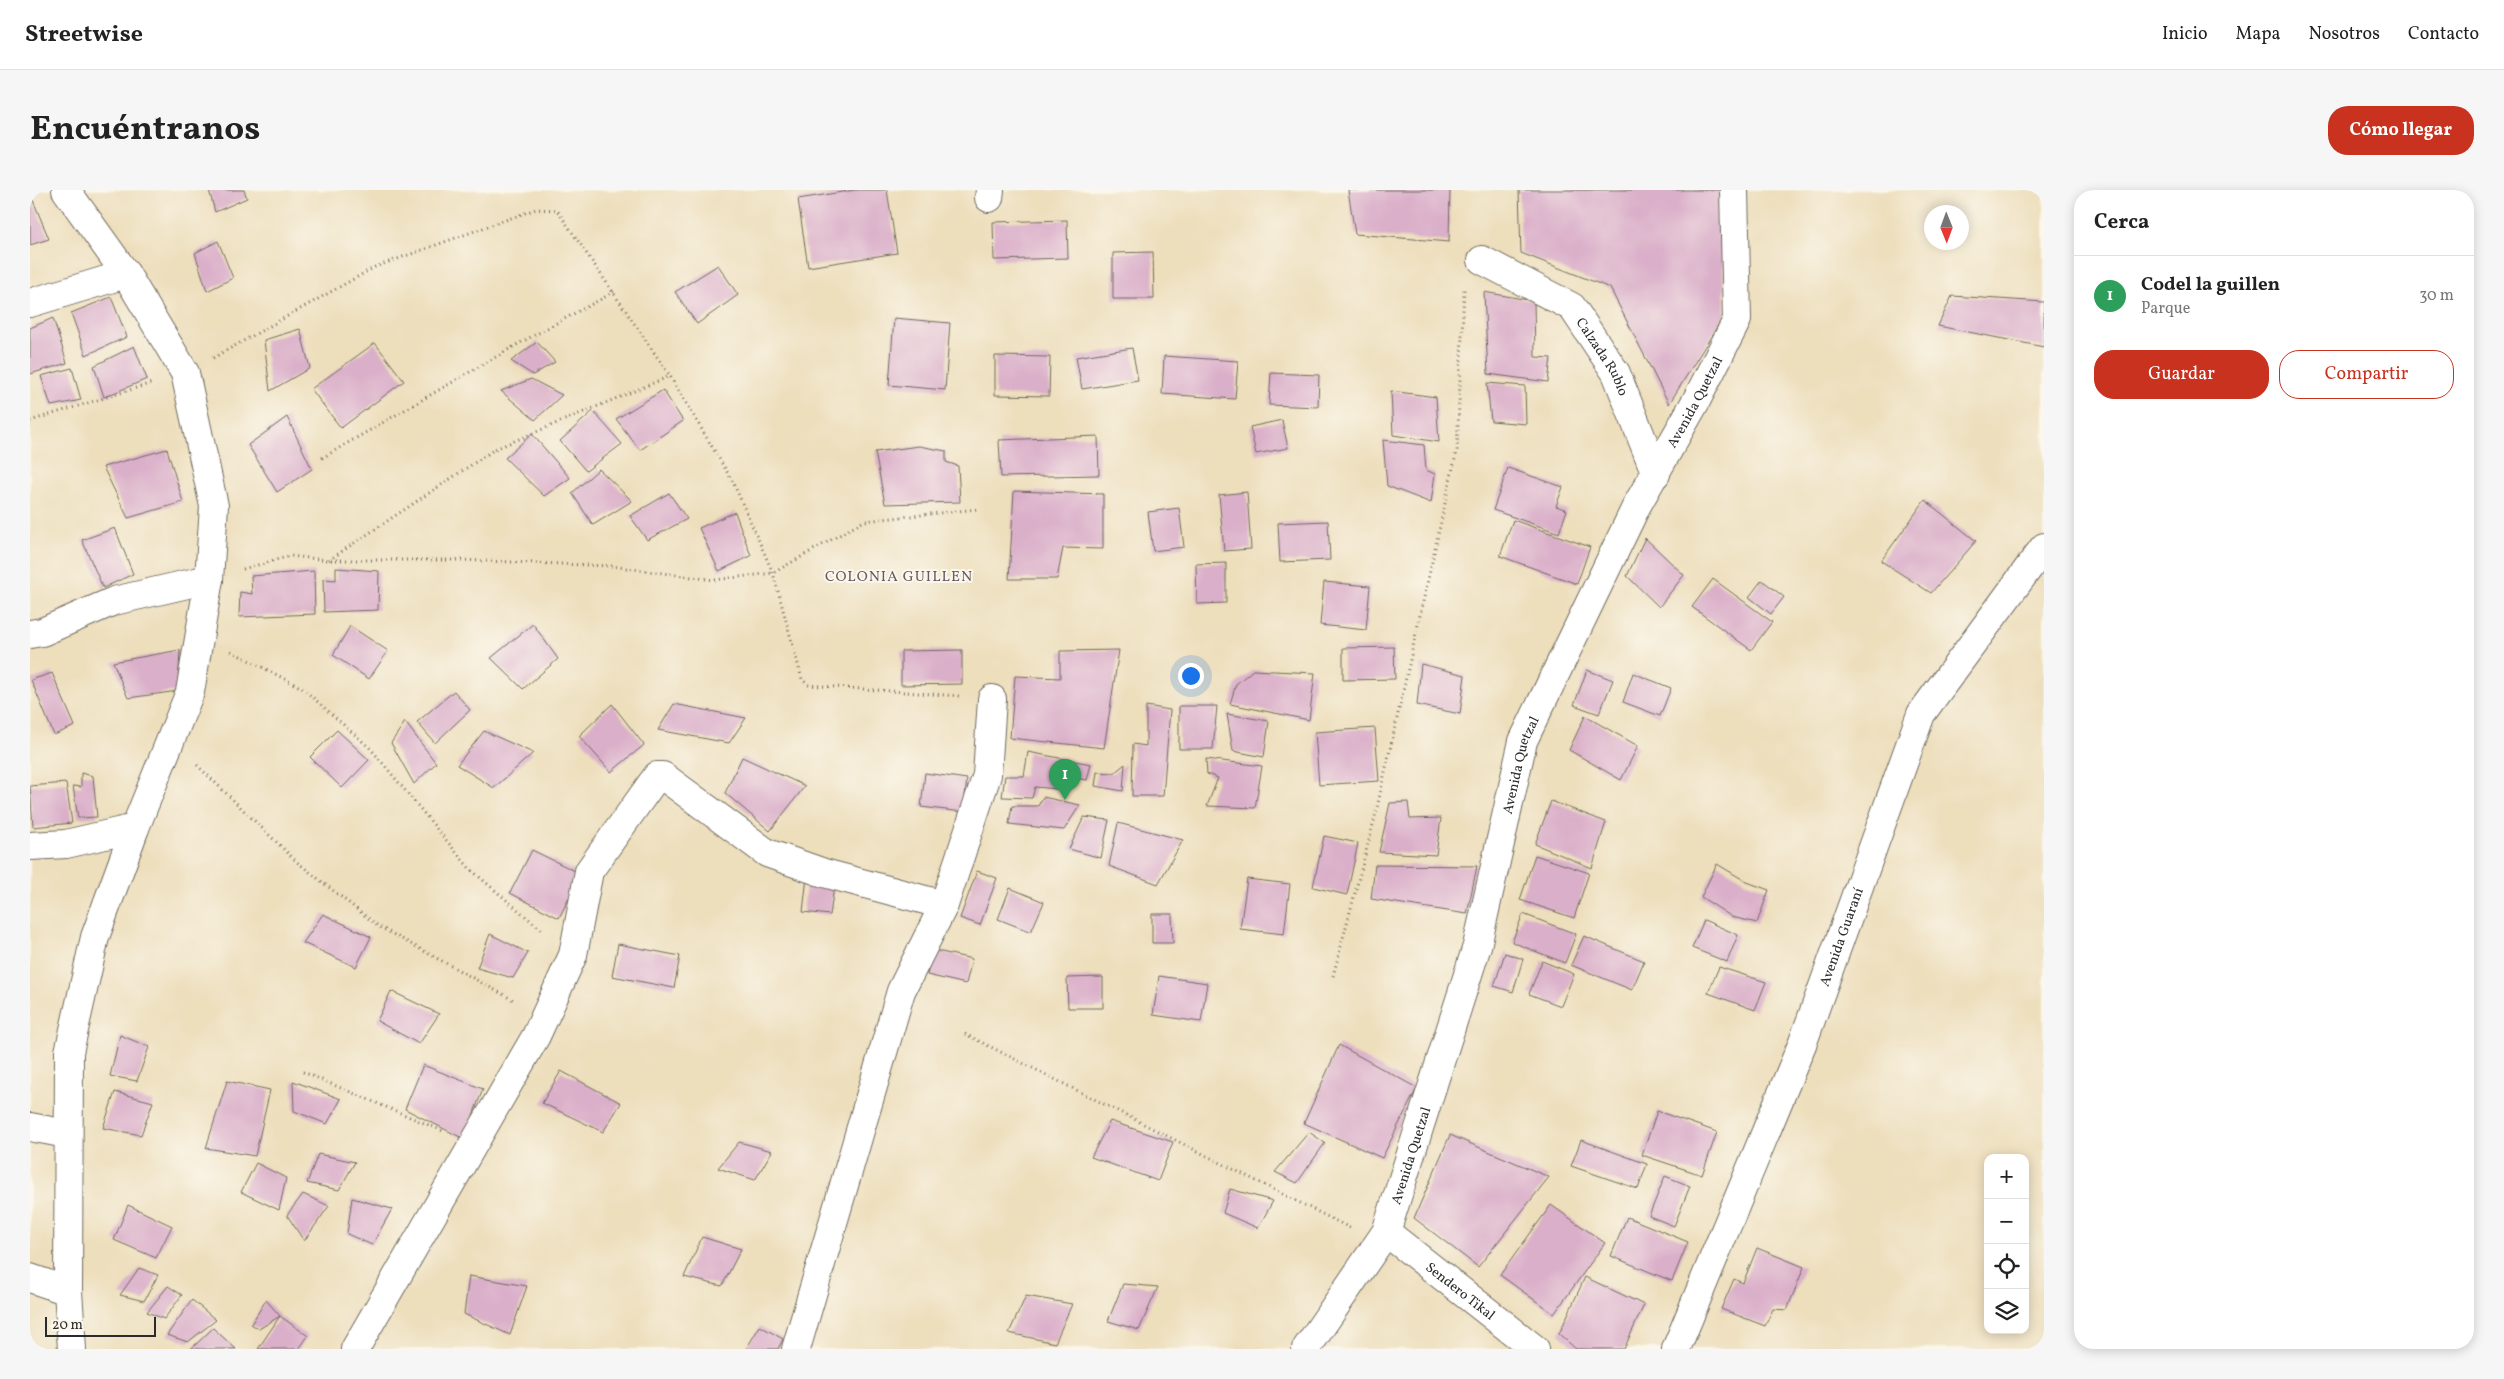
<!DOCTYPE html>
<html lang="es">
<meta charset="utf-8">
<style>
:root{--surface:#fff;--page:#f6f6f6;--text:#222;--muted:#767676;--line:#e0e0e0;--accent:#c8321e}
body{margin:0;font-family:Vollkorn,serif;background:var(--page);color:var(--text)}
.controls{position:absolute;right:15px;bottom:15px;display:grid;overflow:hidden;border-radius:10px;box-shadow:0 2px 12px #0003}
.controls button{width:45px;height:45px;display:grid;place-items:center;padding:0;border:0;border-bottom:1px solid var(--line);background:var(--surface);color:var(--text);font:25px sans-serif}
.compass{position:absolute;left:1894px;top:15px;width:45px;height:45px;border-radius:50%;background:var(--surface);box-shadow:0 2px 12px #0003;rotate:179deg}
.scale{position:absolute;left:15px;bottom:12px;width:111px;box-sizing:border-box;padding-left:5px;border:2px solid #2b2b2b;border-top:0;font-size:14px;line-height:18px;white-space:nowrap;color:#2b2b2b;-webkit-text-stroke:4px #fbf7ec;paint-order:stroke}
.you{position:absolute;left:1160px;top:485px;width:18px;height:18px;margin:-12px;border:4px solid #fff;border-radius:50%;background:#1a73e8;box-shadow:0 0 0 8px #1a73e833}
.badge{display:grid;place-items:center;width:32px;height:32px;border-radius:50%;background:var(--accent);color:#fff;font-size:16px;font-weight:700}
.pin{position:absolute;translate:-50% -41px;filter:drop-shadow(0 1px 2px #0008)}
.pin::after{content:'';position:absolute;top:26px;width:18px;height:15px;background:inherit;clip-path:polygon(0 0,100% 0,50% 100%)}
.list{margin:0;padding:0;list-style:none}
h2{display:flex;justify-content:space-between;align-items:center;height:65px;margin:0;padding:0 20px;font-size:21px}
h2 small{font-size:16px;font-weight:400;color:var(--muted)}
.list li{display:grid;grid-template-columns:32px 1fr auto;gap:15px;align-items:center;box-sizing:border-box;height:80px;padding:0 20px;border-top:1px solid var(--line)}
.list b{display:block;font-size:19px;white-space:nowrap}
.list p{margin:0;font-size:16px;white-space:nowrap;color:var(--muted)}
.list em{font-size:16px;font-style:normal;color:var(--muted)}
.actions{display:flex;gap:10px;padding:15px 20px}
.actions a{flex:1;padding:11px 0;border:1px solid var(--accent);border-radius:20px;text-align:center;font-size:18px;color:var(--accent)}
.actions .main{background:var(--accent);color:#fff}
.icon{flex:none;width:28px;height:28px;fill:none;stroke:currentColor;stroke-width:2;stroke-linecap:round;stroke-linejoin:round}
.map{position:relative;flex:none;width:2014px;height:1159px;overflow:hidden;border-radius:20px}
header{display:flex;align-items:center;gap:30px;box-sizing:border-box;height:70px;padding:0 25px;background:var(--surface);border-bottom:1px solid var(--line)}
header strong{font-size:24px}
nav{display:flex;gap:28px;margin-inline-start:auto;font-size:18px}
.intro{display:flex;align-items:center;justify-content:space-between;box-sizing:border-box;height:120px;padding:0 30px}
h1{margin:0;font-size:35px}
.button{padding:12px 22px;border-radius:20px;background:var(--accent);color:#fff;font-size:18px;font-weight:700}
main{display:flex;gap:30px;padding:0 30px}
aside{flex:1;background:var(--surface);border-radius:20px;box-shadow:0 2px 12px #0003}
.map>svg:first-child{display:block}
</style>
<header>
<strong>Streetwise</strong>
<nav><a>Inicio</a><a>Mapa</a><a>Nosotros</a><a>Contacto</a></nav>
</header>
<div class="intro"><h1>Encuéntranos</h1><a class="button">Cómo llegar</a></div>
<main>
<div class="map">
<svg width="2014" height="1159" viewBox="0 0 2014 1159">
<rect width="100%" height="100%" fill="#fbf7ec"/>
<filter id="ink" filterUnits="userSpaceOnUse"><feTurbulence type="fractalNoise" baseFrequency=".02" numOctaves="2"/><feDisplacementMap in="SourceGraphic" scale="10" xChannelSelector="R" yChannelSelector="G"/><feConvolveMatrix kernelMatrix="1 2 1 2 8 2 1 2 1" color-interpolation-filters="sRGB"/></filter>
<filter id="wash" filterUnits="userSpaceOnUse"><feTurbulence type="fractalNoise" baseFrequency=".0096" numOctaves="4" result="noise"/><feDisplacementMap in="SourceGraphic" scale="20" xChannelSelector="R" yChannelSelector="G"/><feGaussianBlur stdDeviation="1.12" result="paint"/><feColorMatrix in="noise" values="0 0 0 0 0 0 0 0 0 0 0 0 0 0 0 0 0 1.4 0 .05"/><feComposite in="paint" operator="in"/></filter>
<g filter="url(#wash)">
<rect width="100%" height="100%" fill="#eddebc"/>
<g id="blocks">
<path fill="#daafc9" d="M179,0H214L217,8L185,22Z
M825,0H857L867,63L778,77L768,9Z
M1318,0H1420L1419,52L1325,44Z
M1489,0H1690L1695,124L1639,214L1580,98L1491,63Z
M0,3L19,49L0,55Z
M1037,30L1038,68L964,70L963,32Z
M188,51L203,88L177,101L165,63Z
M1123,62L1124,109H1083V63Z
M688,75L708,105L667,134L645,102Z
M1454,102L1504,111L1505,167L1521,168L1518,192L1458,184Z
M1922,106L2014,112V157L1908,136Z
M81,107L97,147L56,165L41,123Z
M23,128L37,173L0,184V138Z
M864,128L920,133L915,200L859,195Z
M270,139L280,178L240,201L234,150Z
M507,152L525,172L503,185L481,171Z
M345,153L374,191L311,238L281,199Z
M104,156L117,189L74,207L64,176Z
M1102,158L1108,190L1052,199L1046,167Z
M965,166L1020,167L1019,206L965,205Z
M1134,166L1208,171L1205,209L1132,204Z
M42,178L51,210L21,216L11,186Z
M1241,183L1289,185L1288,217L1239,215Z
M501,189L532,205L505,230L471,201Z
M1457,193L1495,196L1496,234L1461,231Z
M633,200L653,231L610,260L586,229Z
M1361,201L1406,207L1409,252L1363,245Z
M563,221L592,254L556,281L530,251Z
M257,227L282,279L247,302L218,255Z
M1252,230L1258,258L1226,264L1220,237Z
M502,244L540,288L514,306L475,268Z
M1068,246L1069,285L971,287L969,250Z
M1353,250L1394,255L1396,280L1405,284L1401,313L1357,296Z
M889,256L916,261V272L928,276L930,312L855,314L845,262Z
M137,259L153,312L98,328L73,277Z
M1478,278L1533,297L1526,316L1537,320L1529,343L1463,320Z
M569,279L602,311L563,335L542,303Z
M984,301L1073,304V359L1033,358L1027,389H979Z
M1217,302L1221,359L1194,361L1189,305Z
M639,303L657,329L617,350L600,326Z
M1895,310L1946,351L1901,403L1851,371Z
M1149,318L1154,357L1123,361L1118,322Z
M705,322L721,366L689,381L669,338Z
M1483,330L1560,357L1547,394L1470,366Z
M1298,331L1300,370L1250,372L1248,333Z
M85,338L103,384L73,398L52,350Z
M1615,348L1654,385L1629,417L1597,386Z
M1196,373V413L1167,414L1166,374Z
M306,378L349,381L348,420L294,422L293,389L306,390Z
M284,381L285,424L209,427L210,402L222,404L221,386Z
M1683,389L1742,432L1721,460L1662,417Z
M1732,390L1754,407L1741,424L1719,407Z
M1294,392L1340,396L1336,440L1290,435Z
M503,434L528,469L493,499L461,468Z
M320,436L358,461L339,489L303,465Z
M1364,457L1365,489L1313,490V458Z
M150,460L148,501L98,508L83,472Z
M932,460V494L871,495V461Z
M1089,460L1074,558L980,548L985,486L1030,488V461Z
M1391,474L1435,485L1430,524L1387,515Z
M1223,480L1285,483L1279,530L1200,514L1206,494Z
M1557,480L1583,490L1569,524L1544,515Z
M22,483L45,536L24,545L1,490Z
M1603,483L1641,498L1630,526L1593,512Z
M424,501L440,520L405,553L387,532Z
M582,514L614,555L581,582L549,546Z
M644,514L716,528L699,553L628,540Z
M1116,516L1140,520L1133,606H1102L1103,554L1116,556Z
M1149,516H1187L1183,559H1149Z
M1197,524L1239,531L1234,567L1203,561Z
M1555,526L1608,556L1591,590L1539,560Z
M375,532L406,573L384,594L361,553Z
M1345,538L1349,591L1289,595L1285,542Z
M307,540L339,570L312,598L280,567Z
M454,541L503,563L464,598L427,575Z
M998,562L1061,574L1057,590L1044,588L1039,600L1005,597L1002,608L972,607L975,586H994Z
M712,567L775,596L740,641L695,603Z
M1176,569L1232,576L1225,618L1177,616L1188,588L1177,584Z
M1095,574L1093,601L1065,596L1067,582L1084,583Z
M51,583L63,586L67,627L48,628L43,596L51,597Z
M895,583L937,589L933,622L891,617Z
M36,593L42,633L3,637L0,596Z
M1013,607L1050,615L1034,640L979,634L982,616H1008Z
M1521,611L1576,632L1562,678L1505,654Z
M1378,612L1380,629L1411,628L1406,665L1349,662L1360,613Z
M1054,627L1079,630L1071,668L1039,659Z
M1088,633L1153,650L1128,694L1079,676Z
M1294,646L1328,653L1317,705L1283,697Z
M502,660L551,684L529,728L480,703Z
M1505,665L1559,683L1544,728L1490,710Z
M1687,674L1717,692L1739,700L1727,733L1702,727L1671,707Z
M1345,675L1447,676L1437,724L1341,709Z
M947,681L967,688L950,735L930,728Z
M777,687L805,690L800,725L773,722Z
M1217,689L1260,694L1254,744L1210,739Z
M980,698L1014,712L1001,742L968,729Z
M293,724L341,747L326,777L273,753Z
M1122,724H1142L1143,753H1122Z
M1493,724L1546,744L1535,773L1482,752Z
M1674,730L1708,745L1697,772L1662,758Z
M460,744L498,763L483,788L447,778Z
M1554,746L1614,771L1602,800L1541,775Z
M588,754L650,766L644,798L582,786Z
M903,760L942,769L936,794L897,785Z
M1475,763L1493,769L1483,802L1464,796Z
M1512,771L1544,784L1531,816L1499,804Z
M1689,777L1736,792L1725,820L1678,803Z
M1129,786L1177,793L1171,832L1123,825Z
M1073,787V818H1038L1037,788Z
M361,801L409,824L389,854L347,831Z
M90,845L119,857L107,891L80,886Z
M1309,855L1387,898L1352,968L1274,933Z
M393,875L453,899L434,949L375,919Z
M531,881L591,913L573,942L512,913Z
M197,891L240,900L225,966L176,958Z
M263,891L311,909L297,934L264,921Z
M85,902L123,912L111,945L73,938Z
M1627,921L1687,942L1672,985L1612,965Z
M1080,931L1143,952L1128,991L1061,967Z
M1279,942L1295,953L1267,993L1245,982Z
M1420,945L1519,987L1448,1077L1384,1028Z
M1551,950L1617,974L1608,999L1541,976Z
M709,952L742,961L725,990L688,978Z
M288,964L325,972L309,1000L277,993Z
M226,973L256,988L249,1020L211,1002Z
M1635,986L1660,996L1644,1036L1619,1026Z
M1200,999L1243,1011L1228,1038L1193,1023Z
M273,1004L299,1016L274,1051L257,1025Z
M322,1008L362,1019L342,1055L317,1044Z
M98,1015L142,1036L126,1068L84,1050Z
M1521,1015L1575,1053L1524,1124L1470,1085Z
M1597,1027L1658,1052L1642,1091L1581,1066Z
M672,1047L711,1059L692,1096L654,1087Z
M1727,1058L1774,1077L1757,1120L1743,1119L1735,1136L1691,1119L1704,1089L1713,1093Z
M109,1078L128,1085L114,1111L90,1105Z
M439,1086L497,1096L480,1145L434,1124Z
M1555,1087L1614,1115L1594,1159H1546L1529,1144Z
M1093,1094L1128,1097L1109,1140L1078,1131Z
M138,1096L152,1105L134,1129L117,1122Z
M996,1106L1042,1114L1025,1153L979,1143Z
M162,1110L186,1130L158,1152L137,1145Z
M236,1110L250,1126L229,1139L221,1134Z
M250,1126L278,1146L269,1159H228Z
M730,1136L753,1149L748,1159H716Z
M183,1138L206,1159H161Z"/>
</g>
</g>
<g filter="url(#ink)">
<use href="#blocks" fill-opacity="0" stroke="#6f6a5e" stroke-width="1"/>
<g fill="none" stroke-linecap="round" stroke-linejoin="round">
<defs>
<g id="minor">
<path d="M36,0L96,84L155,183L184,316L179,389L160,502L105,638L65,747L39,862L38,1101L42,1159"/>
<path d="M959,8L960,0"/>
<path id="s1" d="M1452,70L1542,117L1586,183L1626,284"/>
<path d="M0,113L96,84"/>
<path d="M0,444L12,442L84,411L179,389"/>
<path d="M0,656L36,654L105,638"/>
<path d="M0,937L37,944"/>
<path id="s2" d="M1356,1042L1505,1159"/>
<path d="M0,1088L38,1101"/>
<path d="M325,1159L506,846L543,765L559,681L627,586H633L737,663L794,683L914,715"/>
<path d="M766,1159L871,801L914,715L957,585L962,509"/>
<path id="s3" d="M1276,1159L1356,1042L1447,756L1493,551L1607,315L1666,211L1707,130L1704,0"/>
<path id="s4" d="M1646,1159L1773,852L1891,524L2014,357"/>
</g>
</defs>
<use href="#minor" stroke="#6f6a5e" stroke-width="30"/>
<path stroke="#6f6a5e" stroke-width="3" stroke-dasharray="1 4" stroke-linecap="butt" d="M183,168L345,77L506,19L527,20L640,186L703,292L743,383L772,489L778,495L929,506
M0,231L122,193
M292,268L488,154L584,102
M299,370L465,259L640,186
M213,379L260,366L298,370H430L581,376L684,390L743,383L834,331L947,319
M201,461L272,498L341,559L440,679L513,741
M167,575L267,672L348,736L485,811
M1303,786L1344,631L1427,260L1434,99
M935,844L1320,1038
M273,882L413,941"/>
<use href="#minor" stroke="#fff" stroke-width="28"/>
</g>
</g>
<g text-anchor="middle" stroke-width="4" stroke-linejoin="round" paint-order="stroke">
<g font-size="14" fill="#2b2b2b" stroke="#fbf7ec">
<text dy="5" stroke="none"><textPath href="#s1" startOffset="160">Calzada Rublo</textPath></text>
<text dy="5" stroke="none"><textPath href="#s3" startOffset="1032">Avenida Quetzal</textPath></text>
<text dy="5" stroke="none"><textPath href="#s3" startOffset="628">Avenida Quetzal</textPath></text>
<text dy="5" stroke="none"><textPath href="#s4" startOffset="444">Avenida Guaraní</textPath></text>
<text dy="5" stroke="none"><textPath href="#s3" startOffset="222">Avenida Quetzal</textPath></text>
<text dy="5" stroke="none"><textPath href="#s2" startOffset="95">Sendero Tikal</textPath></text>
</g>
<g font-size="15" letter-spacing="1" fill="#685962" stroke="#fbf7ec">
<text x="869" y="391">COLONIA GUILLEN</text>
</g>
</g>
</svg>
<div class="controls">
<button>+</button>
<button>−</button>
<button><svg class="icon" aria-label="locate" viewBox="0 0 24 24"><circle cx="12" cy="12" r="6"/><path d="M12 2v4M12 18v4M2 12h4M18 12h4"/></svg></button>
<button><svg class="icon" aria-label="layers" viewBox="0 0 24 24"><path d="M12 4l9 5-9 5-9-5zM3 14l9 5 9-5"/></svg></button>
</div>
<svg class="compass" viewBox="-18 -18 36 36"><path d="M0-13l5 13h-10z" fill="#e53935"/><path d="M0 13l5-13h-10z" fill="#767676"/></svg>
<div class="scale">20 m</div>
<div class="you"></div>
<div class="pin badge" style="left:1035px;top:610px;background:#2e9e5b">1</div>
</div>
<aside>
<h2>Cerca<small></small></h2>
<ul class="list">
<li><span class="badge" style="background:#2e9e5b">1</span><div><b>Codel la guillen</b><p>Parque</p></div><em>30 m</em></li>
</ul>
<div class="actions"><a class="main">Guardar</a><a>Compartir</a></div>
</aside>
</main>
